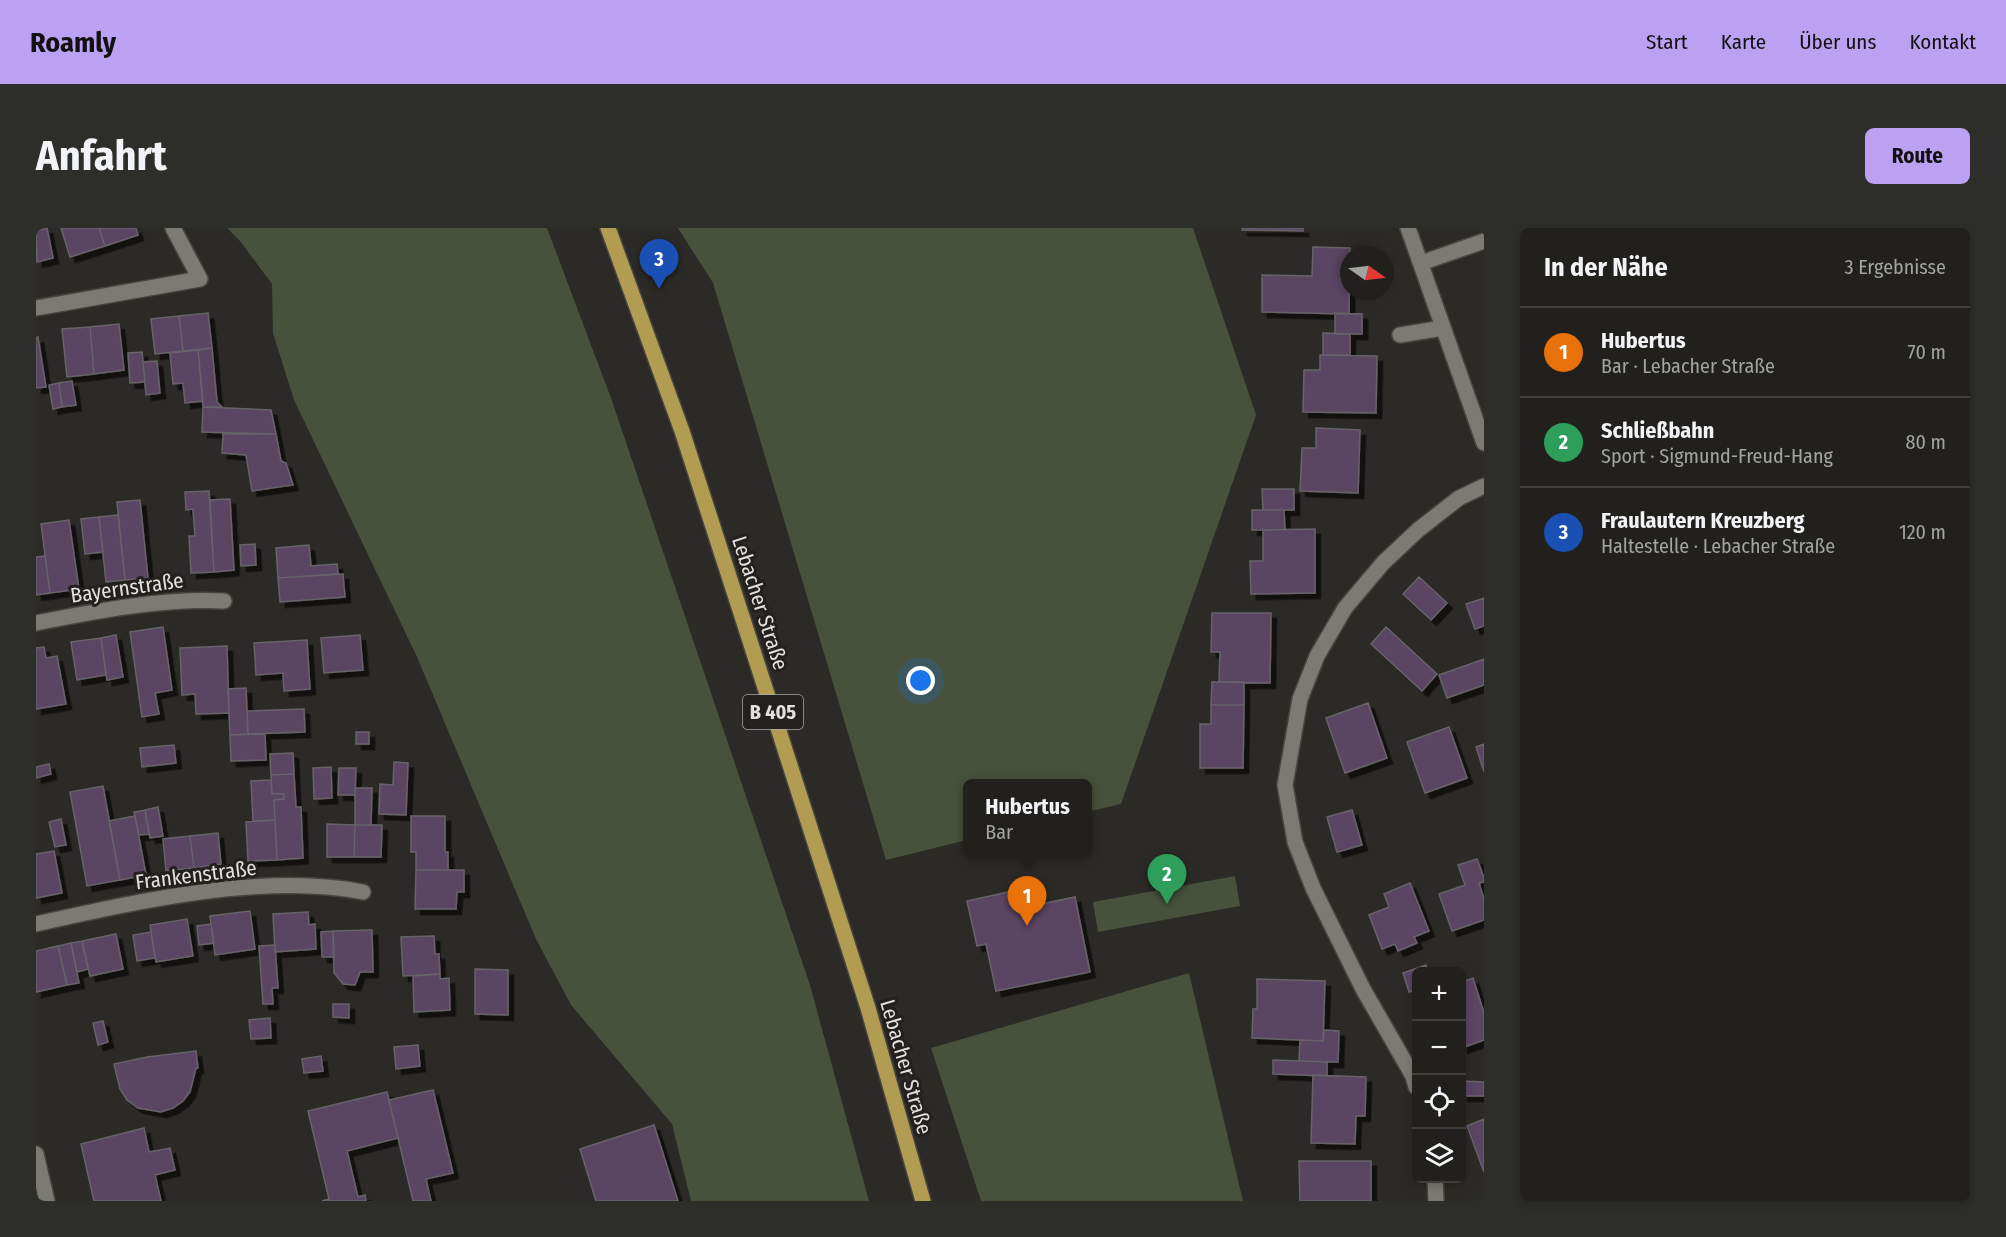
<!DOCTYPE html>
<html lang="de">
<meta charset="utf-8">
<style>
:root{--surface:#21201c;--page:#2d2d29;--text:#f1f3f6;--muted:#a2a3a3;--line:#3e3e3b;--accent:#bca0f2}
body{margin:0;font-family:"Fira Sans Condensed",sans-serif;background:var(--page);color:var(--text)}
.controls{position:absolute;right:18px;bottom:18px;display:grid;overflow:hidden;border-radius:9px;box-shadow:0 3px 9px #0003}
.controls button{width:54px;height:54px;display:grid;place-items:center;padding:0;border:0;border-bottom:2px solid var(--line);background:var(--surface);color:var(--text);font:30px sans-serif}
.compass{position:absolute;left:1304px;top:18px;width:54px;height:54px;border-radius:50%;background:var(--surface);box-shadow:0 3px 9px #0003;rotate:104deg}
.you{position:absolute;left:885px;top:453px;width:21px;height:21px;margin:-15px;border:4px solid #fff;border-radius:50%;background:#1a73e8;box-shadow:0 0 0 9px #1a73e833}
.badge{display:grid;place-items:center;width:39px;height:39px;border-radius:50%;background:var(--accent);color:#fff;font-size:20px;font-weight:700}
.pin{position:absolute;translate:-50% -50px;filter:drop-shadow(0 2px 3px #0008)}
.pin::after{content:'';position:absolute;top:32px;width:21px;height:18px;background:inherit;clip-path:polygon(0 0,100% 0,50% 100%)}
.popup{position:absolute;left:927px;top:551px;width:129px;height:78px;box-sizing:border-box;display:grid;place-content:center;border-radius:9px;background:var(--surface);filter:drop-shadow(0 2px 4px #0005);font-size:20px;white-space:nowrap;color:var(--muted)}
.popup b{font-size:22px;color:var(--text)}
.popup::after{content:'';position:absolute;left:50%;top:100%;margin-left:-12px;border:12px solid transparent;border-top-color:var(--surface)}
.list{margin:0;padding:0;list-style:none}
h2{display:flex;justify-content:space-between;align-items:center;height:78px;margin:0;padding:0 24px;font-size:26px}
h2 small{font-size:20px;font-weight:400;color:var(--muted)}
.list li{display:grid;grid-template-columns:39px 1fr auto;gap:18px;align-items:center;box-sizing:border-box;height:90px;padding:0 24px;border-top:2px solid var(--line)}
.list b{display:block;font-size:22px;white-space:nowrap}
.list p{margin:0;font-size:20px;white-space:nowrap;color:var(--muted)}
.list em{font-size:20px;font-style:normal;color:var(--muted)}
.icon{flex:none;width:33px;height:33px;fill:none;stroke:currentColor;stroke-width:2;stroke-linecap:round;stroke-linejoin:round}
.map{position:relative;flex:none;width:1448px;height:973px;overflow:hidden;border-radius:9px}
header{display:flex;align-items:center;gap:36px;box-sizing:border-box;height:84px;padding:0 30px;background:var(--accent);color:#111}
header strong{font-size:28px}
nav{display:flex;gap:33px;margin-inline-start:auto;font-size:21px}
.intro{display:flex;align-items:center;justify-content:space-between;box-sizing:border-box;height:144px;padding:0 36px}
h1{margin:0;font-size:42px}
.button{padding:15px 27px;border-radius:9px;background:var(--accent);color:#111;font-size:21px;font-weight:700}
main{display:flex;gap:36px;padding:0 36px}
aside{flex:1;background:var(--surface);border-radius:9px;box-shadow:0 3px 9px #0003}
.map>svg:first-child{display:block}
</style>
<header>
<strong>Roamly</strong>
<nav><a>Start</a><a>Karte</a><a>Über uns</a><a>Kontakt</a></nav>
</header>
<div class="intro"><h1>Anfahrt</h1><a class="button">Route</a></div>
<main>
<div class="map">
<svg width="1448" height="973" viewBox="0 0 1448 973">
<defs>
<filter id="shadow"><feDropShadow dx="5.5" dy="5.5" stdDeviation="0" flood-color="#0009"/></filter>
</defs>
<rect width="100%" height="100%" fill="#2c2a26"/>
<path fill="#47513c" d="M191,0H511L575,170L774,757L833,973H655L636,896L535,777L500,711L381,429L258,172L237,105L236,56L204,13Z
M642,0H1157L1220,187L1085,576L1051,584V556H931V612L850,632L677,55Z
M1199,648L1204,678L1062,704L1057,674Z
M1153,745L1207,973H945L895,820Z"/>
<path fill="#5a4463" stroke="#676469" stroke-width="1.5" filter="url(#shadow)" d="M11,0L17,30L1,34L0,3Z
M25,0H63L69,18L34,29Z
M63,0H100L102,7L69,18Z
M1206,0H1267V3L1206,2Z
M1277,19L1314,20L1313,86L1226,84V47L1276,48Z
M172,85L176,120L147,123L143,88Z
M1299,85L1326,86V106H1299Z
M143,88L147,123L119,126L115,91Z
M83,96L88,142L58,146L54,99Z
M54,99L58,146L31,149L26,101Z
M1287,105L1314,106V127H1287Z
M2,109L10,159L0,160V110Z
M176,120L181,174L186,179H167L162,122Z
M162,122L167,173L149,175L147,155L137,156L134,125Z
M106,124L109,154L94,155L92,125Z
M1284,127L1341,128L1340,185L1267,184L1268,142H1284Z
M121,133L124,165L110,167L107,134Z
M36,153L40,177L26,179L23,155Z
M23,155L26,179L17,181L13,157Z
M167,179L235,182L240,206L166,204Z
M1280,200L1324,202L1322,265L1264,263L1266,220H1280Z
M187,206H240L245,233L250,235L257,257L216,263L210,227L186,225Z
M1226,261H1258V282H1227Z
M173,263L178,344L155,345L153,308H159L157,281L150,282L149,264Z
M194,271L198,342L178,344L174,272Z
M104,272L112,350L89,352L81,274Z
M1216,282H1248L1249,302H1216Z
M82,287L89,352L70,354L63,289Z
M63,289L67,324L49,326L45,291Z
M33,292L43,361L14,365L5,296Z
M1279,301V365L1215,366L1214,333H1227V302Z
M219,316L220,337L205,338L204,317Z
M273,317L275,338L301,336L302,346L242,350L240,320Z
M9,328L14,365L0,367V329Z
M307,346L309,369L244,374L242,350Z
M1383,349L1411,375L1395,392L1367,366Z
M1448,370V398L1439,401L1430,376Z
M1176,385H1235L1234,455L1183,454L1184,424H1175Z
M127,399L136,462L119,465L123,486L106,489L94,404Z
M1350,399L1401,446L1386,463L1335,416Z
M80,407L87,449L71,452L65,410Z
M324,407L327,442L288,445L285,410Z
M65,410L70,447L41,452L35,414Z
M271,412L274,461L248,463L247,445L220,447L218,415Z
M191,418L193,485L160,486L159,466L146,467L144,420Z
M8,419L10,430L21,428L30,476L0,481V420Z
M1448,431V457L1411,470L1403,447Z
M1176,454H1208V477H1175Z
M210,460L212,506L194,507L192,461Z
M1332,475L1351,530L1309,545L1290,490Z
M1175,477H1208L1207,540H1164V496H1175Z
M268,481L269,504L212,506L211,483Z
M1413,499L1431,550L1389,565L1371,514Z
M320,504H333V516H320Z
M229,506L230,532L195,533L194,507Z
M1448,516V544L1440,519Z
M138,517L140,535L106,539L104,520Z
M257,525L258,546L235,547L234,526Z
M358,534L372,535L370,587L343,586L344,556L357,557Z
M13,536L15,546L0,550V539Z
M295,539L296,570L278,571L277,540Z
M303,540H320L319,567H302Z
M258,546L260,579H265L267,630L241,632L238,572L248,571V566H236L235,547Z
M235,552L236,566H248V571L238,572L239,592L217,593L215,553Z
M67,558L84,652L51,658L34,564Z
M319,560H336L335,597H319Z
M122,579L127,608L114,610L109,582Z
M109,582L113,606L103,607L98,584Z
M1316,582L1326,617L1301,624L1291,589Z
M99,588L110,647L84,652L73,593Z
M375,588H409V624H412V642H380V624H375Z
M25,591L30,617L19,619L13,594Z
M239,592L241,632L212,633L210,594Z
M291,596L319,597L318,629H291Z
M319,597H346L345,629H318Z
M182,605L185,636L158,640L154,608Z
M154,608L158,640L130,643L127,611Z
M18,623L26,665L0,670V626Z
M1441,631L1448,650V654L1443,655L1448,671V692L1416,703L1403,666L1429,657L1422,637Z
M380,642H428V664H421L420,681H379Z
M1374,655L1393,703L1378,709L1381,715L1362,723L1359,716L1346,721L1333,687L1353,679L1348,666Z
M977,663L981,681L1039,669L1054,744L960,763L950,716L941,718L931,673Z
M214,683L219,721L179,727L174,688Z
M272,684L273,697L279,696L280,721L239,724L237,686Z
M151,691L157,728L120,734L114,697Z
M175,696L178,715L163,717L161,698Z
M336,702L337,744H324L319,757L307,756L298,745L297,703Z
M297,703L298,729H286L285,704Z
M115,704L119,730L101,733L97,707Z
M80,706L87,741L54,748L46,713Z
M398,708L399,726H403L404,746L367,748L365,709Z
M46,713L52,741L41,744L35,715Z
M35,715L43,755L31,757L22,718Z
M239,717L242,760H236L237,776H227L223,718Z
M22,718L31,757L0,764V723Z
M1390,737L1392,744H1380V762L1373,764L1367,745Z
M439,741L472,742V787L439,786Z
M404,746V751L413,750L414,782L378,784L377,748Z
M1437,750L1448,785V812L1426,820V754Z
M1221,751L1289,753L1287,813L1216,810L1217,781H1221Z
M297,776H313V790L297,789Z
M234,790L235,810L215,811L213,792Z
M67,793L72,814L62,817L57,795Z
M1288,802L1303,803L1302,834L1263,833L1264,812L1287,813Z
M382,817L384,838L360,841L358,819Z
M160,823L162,840H160L154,864L147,873L137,880L125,884L102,880L91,872L84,861L78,836L111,829Z
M285,828L287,843L268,845L266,831Z
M1237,832L1291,834V848L1237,846Z
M1277,847L1330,849L1329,888H1320L1319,916L1275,915Z
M1426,853L1448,854V868H1426Z
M397,862L417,945L390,951L395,973H377L353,872Z
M351,864L362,910L311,923L322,969L329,967L330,973H286L293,971L272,883Z
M1448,891V944L1431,898Z
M618,897L642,973H560L544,921Z
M108,900L113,924L134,920L139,942L119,947L125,973H58L45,916Z
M1263,933H1335V973H1264Z"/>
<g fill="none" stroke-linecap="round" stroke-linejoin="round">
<defs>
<path id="minor" d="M1372,0L1448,215
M1385,35L1448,13
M0,80L164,51L137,0
M1364,107L1407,100
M0,395C60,383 127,370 188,373
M0,696C98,674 228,644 327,664
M1380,859L1377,848L1327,761L1277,660L1259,614L1249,557L1264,471L1281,428L1309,380L1347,335L1382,302L1423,270L1448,258
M0,926L11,973
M1399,950L1400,973"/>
<path id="major" d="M572,0L646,203L734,475L832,780L887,973"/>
</defs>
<use href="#minor" stroke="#474541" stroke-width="18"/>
<use href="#major" stroke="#474541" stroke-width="18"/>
<use href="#minor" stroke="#7c7a75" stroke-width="15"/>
<use href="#major" stroke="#b19c52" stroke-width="15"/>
</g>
<g text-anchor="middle" stroke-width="6" stroke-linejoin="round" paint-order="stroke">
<rect fill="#23201d" stroke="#aaa8a6" stroke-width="1.5" x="707" y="467" width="60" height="34" rx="4.5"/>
<g font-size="20" font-weight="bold" fill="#e4e2e0">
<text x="737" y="491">B 405</text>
</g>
<g font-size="21" fill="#e4e2e0" stroke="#23201d">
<text transform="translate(91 360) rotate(-8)" y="7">Bayernstraße</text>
<text transform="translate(724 375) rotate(72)" y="7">Lebacher Straße</text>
<text transform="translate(160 647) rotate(-7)" y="7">Frankenstraße</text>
<text transform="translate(870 839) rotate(74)" y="7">Lebacher Straße</text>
</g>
</g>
</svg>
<div class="controls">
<button>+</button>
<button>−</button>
<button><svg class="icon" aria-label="locate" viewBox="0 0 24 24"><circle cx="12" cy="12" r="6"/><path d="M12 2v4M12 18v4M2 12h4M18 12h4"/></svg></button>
<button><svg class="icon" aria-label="layers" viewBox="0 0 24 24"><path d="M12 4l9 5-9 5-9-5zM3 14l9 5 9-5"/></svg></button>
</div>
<svg class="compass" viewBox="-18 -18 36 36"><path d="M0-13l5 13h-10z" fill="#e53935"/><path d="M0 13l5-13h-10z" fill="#a2a3a3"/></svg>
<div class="you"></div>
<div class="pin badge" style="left:991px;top:698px;background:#e8710a">1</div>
<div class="popup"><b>Hubertus</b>Bar</div>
<div class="pin badge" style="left:1131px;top:676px;background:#2e9e5b">2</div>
<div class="pin badge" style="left:623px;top:61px;background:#1a4fb4">3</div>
</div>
<aside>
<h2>In der Nähe<small>3 Ergebnisse</small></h2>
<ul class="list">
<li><span class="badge" style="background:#e8710a">1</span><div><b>Hubertus</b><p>Bar · Lebacher Straße</p></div><em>70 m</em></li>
<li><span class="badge" style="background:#2e9e5b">2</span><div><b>Schließbahn</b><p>Sport · Sigmund-Freud-Hang</p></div><em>80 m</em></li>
<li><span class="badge" style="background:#1a4fb4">3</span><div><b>Fraulautern Kreuzberg</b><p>Haltestelle · Lebacher Straße</p></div><em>120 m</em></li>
</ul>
</aside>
</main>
